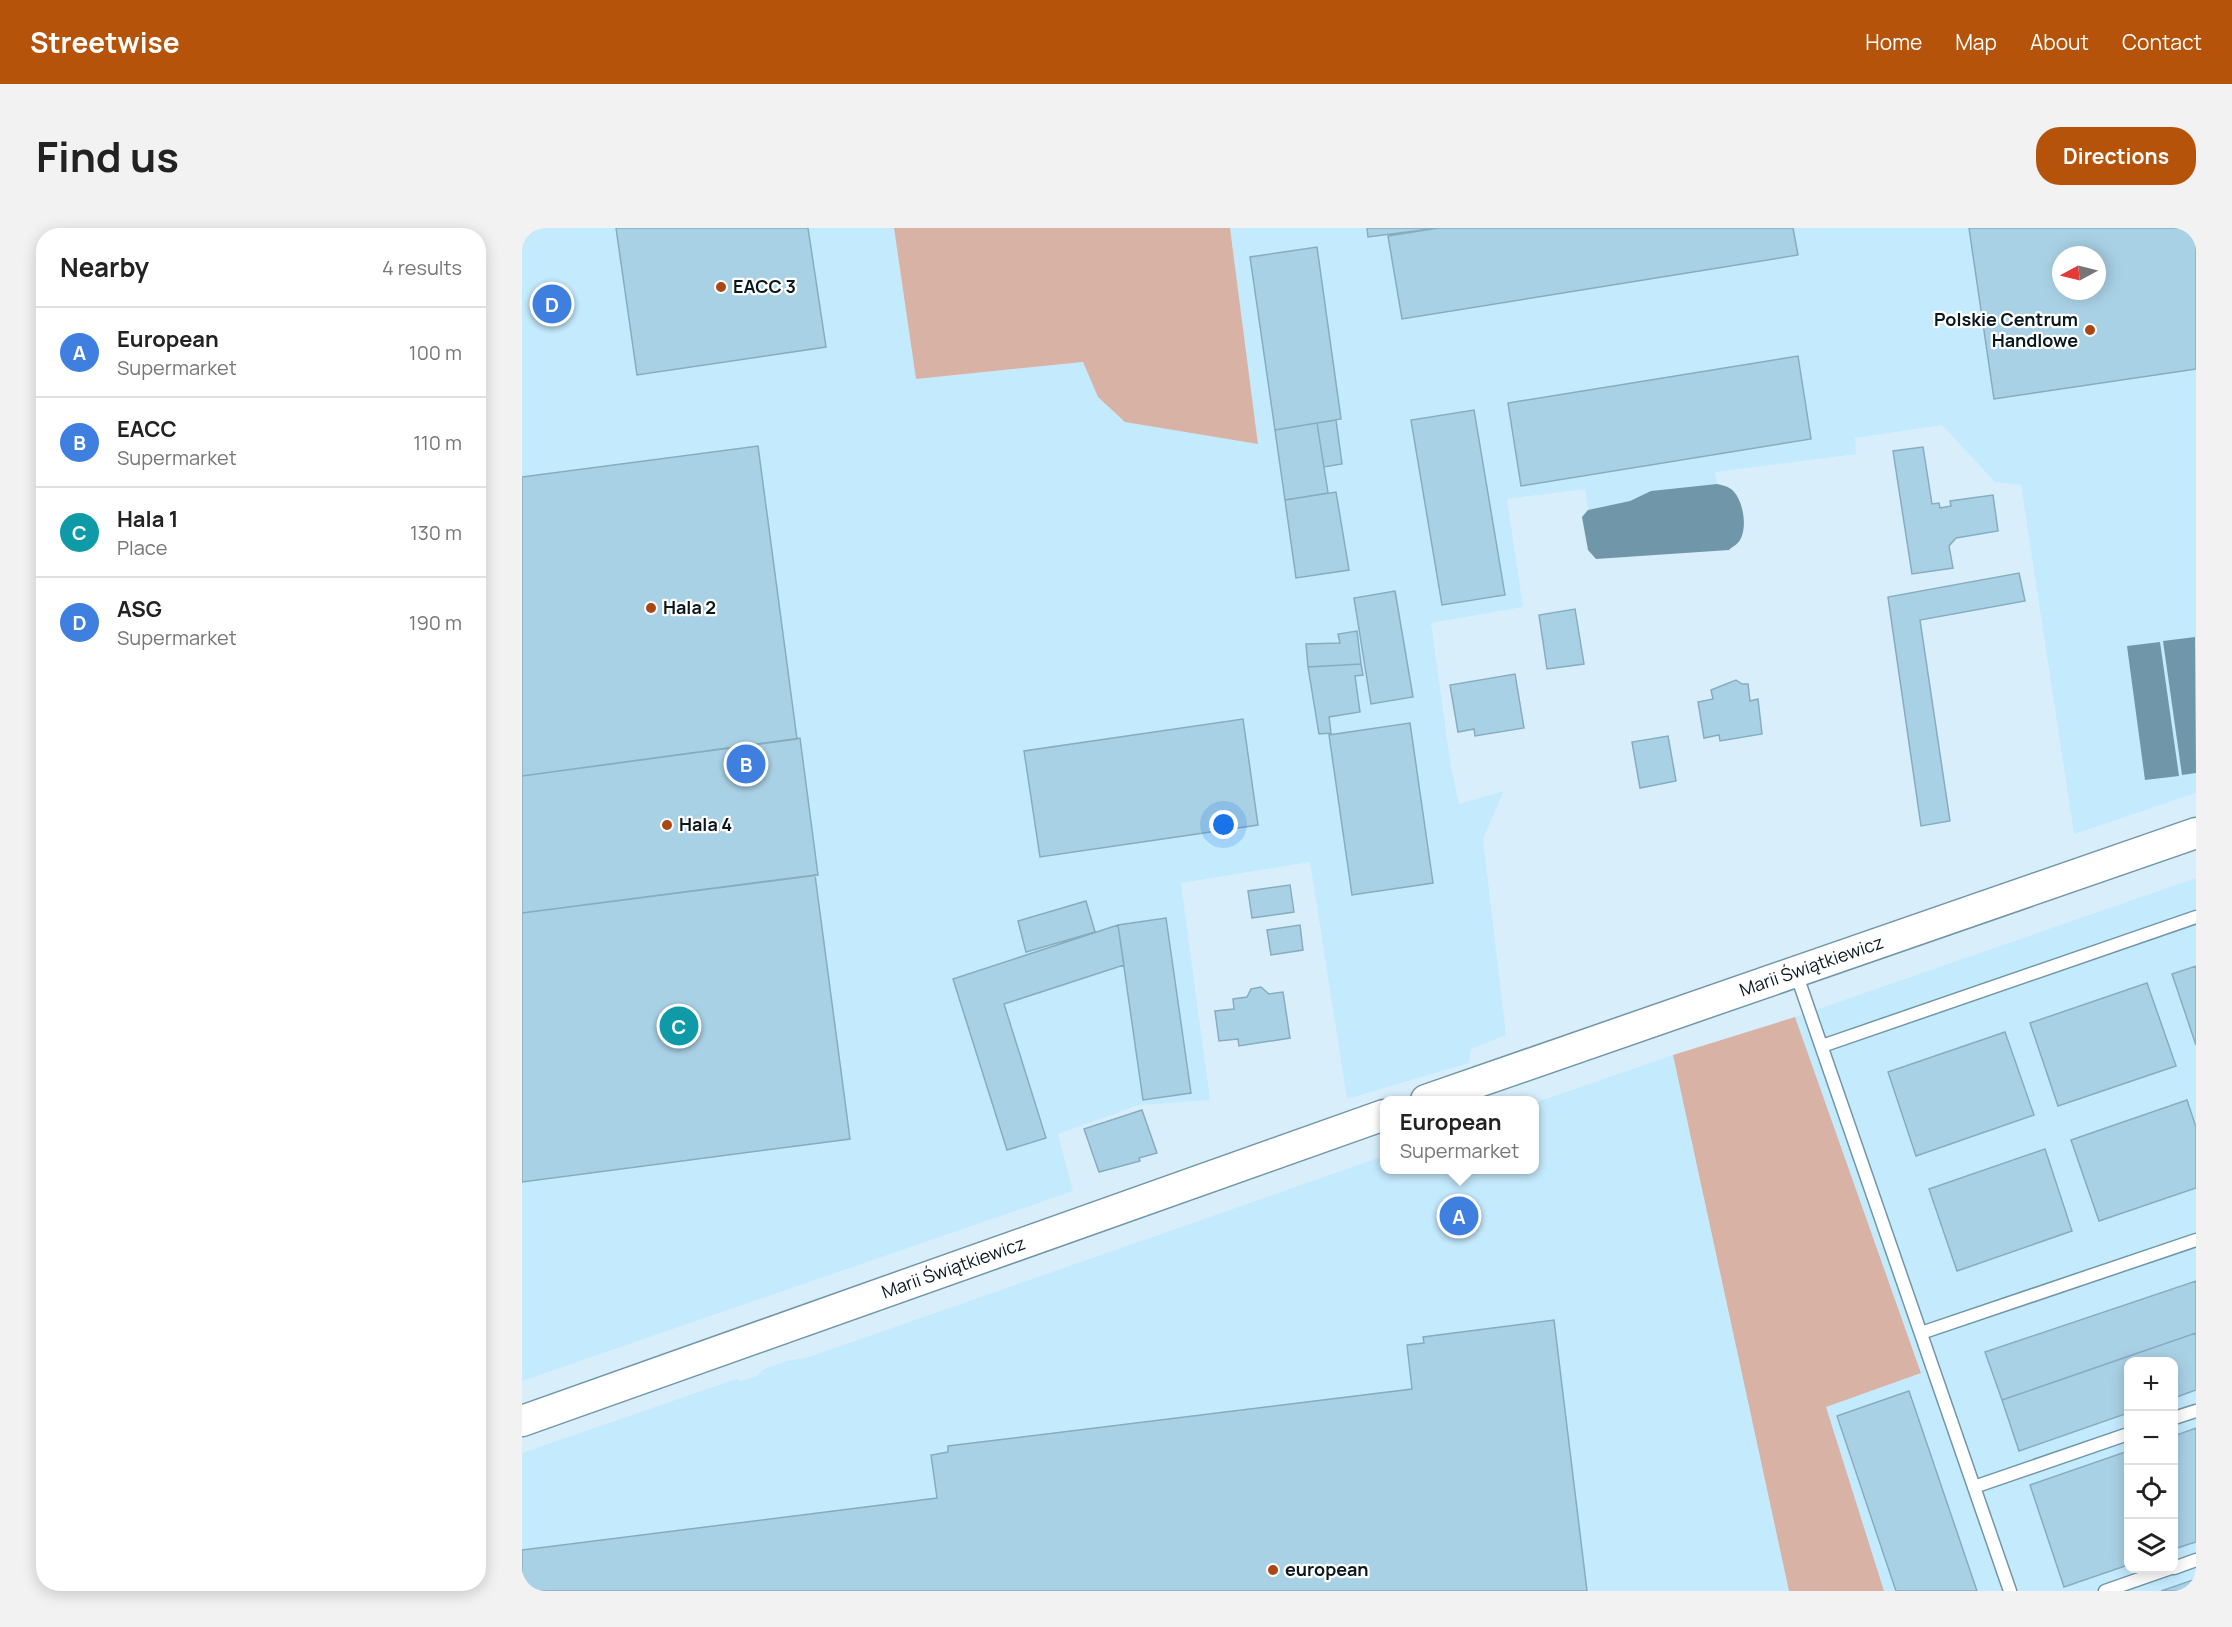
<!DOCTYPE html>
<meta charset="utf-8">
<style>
:root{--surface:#fff;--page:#f2f2f2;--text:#222;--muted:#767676;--line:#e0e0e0;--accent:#b45309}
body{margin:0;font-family:Manrope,sans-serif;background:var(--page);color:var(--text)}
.controls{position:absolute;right:18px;bottom:18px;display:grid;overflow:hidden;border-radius:12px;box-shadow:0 3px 15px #0003}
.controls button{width:54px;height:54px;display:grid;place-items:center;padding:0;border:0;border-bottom:2px solid var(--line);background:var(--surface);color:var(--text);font:30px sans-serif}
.compass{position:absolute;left:1530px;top:18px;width:54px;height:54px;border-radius:50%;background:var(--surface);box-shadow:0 3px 15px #0003;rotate:263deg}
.you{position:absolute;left:702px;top:597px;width:21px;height:21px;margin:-15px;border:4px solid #fff;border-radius:50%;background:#1a73e8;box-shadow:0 0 0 9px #1a73e833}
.badge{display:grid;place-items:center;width:39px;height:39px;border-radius:50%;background:var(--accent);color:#fff;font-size:20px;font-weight:700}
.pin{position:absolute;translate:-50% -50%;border:3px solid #fff;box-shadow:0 2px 6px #0006}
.popup{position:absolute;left:858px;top:868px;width:159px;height:78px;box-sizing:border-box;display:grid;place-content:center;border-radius:12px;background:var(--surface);filter:drop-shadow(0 2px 4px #0005);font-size:20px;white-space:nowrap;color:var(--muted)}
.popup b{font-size:22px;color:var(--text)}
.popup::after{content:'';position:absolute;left:50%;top:100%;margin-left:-12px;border:12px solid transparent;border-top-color:var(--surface)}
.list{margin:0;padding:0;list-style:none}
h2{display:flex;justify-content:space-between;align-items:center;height:78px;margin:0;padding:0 24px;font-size:26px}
h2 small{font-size:20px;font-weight:400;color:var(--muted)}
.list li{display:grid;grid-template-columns:39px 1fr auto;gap:18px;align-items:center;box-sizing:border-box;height:90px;padding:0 24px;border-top:2px solid var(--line)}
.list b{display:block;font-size:22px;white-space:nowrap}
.list p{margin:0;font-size:20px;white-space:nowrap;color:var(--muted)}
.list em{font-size:20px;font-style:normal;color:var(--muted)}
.icon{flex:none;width:33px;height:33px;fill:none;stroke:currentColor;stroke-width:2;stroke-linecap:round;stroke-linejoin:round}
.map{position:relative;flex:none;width:1674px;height:1363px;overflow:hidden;border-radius:24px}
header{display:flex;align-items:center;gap:36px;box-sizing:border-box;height:84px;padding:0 30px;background:var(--accent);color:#fff}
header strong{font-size:28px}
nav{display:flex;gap:33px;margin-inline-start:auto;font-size:21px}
.intro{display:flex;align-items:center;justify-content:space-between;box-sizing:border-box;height:144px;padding:0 36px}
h1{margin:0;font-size:42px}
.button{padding:15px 27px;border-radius:24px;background:var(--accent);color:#fff;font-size:21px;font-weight:700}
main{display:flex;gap:36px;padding:0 36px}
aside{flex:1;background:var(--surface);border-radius:24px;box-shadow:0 3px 15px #0003}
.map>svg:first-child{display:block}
</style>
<header>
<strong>Streetwise</strong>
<nav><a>Home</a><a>Map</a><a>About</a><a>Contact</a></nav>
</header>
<div class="intro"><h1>Find us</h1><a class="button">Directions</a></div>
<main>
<aside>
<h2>Nearby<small>4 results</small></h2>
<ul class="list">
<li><span class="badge" style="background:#3f7fe0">A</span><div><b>European</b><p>Supermarket</p></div><em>100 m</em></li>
<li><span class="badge" style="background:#3f7fe0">B</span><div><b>EACC</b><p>Supermarket</p></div><em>110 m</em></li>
<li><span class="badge" style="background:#0f9aa8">C</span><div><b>Hala 1</b><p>Place</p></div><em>130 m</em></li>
<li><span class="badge" style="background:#3f7fe0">D</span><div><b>ASG</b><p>Supermarket</p></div><em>190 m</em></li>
</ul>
</aside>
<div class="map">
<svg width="1674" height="1363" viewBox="0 0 1674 1363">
<rect width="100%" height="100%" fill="#d8effb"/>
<path fill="#c4eafd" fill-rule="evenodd" d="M0,0H372L394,151L561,134L576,169L736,216L708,0H1674V565L1552,606L1499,257L1473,254L1420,197L1333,210L1334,226L1193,244L1195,256L1129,263L1108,273L1066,282L1063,261L985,271L1001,379L909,395L929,539L937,576L982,563L961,611L984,807L949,821L947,835L825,871L788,634L659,655L688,872L617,877L536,906L551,963L0,1153ZM1539,27H1575V63H1539Z
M1674,650V1363H1362L1303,1179L1399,1144L1273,789ZM1606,1134H1652V1340H1606Z
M1151,827L1267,1363H0V1225L214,1151L219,1153L235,1148L240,1142L264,1133L284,1130L862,928V942H1012V875Z"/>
<path fill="#d8b3a5" d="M372,0H708L736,216L603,194L576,169L561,134L394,151Z
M1273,789L1399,1145L1304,1179L1362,1363H1267L1151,827Z"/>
<path fill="#7096a9" d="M1195,256C1199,257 1205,258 1209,261C1221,270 1226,299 1218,312C1216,316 1210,319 1207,322L1074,331L1066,322L1060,289L1066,282L1108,273L1129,263Z
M1673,409L1674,545L1660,547L1641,413Z
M1638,414L1657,548L1623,552L1605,418Z"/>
<path fill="#a9d1e5" stroke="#87acbe" stroke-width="1.5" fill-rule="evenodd" d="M94,0H286L304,119L115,147Z
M845,0H916L846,9Z
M916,0H1271L1276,27L880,91L866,8Z
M1447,0H1674V141L1472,171ZM1539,27H1575V63H1539Z
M795,19L819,191L753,202L728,29Z
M1276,128L1289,211L999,258L986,175Z
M952,182L983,367L920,377L889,192Z
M814,192L820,236L802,239L795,195Z
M795,195L806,265L763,272L753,202Z
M236,218L275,511L0,548V249Z
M1401,219L1410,276L1417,275L1418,280L1429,278L1428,273L1471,267L1476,303L1434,310L1427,318L1431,340L1390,346L1371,223Z
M814,264L827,342L774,350L763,272Z
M1497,345L1503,373L1398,392L1428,593L1399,598L1366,369Z
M873,363L891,469L849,476L832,370Z
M1053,381L1062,436L1025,441L1017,387Z
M835,403L839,436L786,439L784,416L818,415L816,406Z
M839,436L841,447L833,448L838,484L807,489L809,505L797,506L786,439Z
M993,446L1002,500L953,508L952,501L936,504L928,457Z
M1214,452L1220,456H1226L1228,473L1236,471L1240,506L1198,513L1197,507L1182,510L1176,474L1191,471L1189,462Z
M721,491L736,597L518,629L502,523Z
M888,495L911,655L830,667L807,507Z
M1146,508L1154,553L1118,560L1110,514Z
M278,510L296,647L0,685V548Z
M293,647L328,911L0,954V685Z
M768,657L772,684L730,690L726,663Z
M564,673L573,704L504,724L496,693Z
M644,690L669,865L621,872L596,697Z
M596,697L602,737L482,776L524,910L485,922L431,751Z
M778,697L781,722L749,727L745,702Z
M1674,738V817L1650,746Z
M1625,755L1654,838L1536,878L1508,795Z
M739,759L747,766L761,764L768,810L717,818L716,811L697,813L693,783L712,781L711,771L725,769L729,761Z
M1483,804L1512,887L1394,928L1366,844Z
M1665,872L1674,899V960L1577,993L1549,912Z
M620,882L635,925L617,930L618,933L577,944L562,901Z
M1523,921L1550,1003L1435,1043L1407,961Z
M1674,1053V1105L1480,1172L1463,1124Z
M1032,1092L1065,1363H0V1322L415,1270L409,1227L426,1224V1218L890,1161L885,1117L902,1115L901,1109Z
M1674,1105V1162L1652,1170V1134H1606V1185L1497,1223L1480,1172Z
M1387,1163L1455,1363H1374L1315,1188Z
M1674,1200V1314L1652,1321V1208Z
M1606,1223V1337L1542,1359L1508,1257Z
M1674,1351V1363H1639Z"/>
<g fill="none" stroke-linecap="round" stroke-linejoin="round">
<defs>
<path id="service" d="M1274,745L1488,1363
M1300,818L1674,689
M1399,1105L1674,1012
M1652,1190L1674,1183
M1452,1259L1606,1206
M1652,1340L1674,1332
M1583,1363L1649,1340"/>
<g id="tertiary">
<path id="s1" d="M904,872L1674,605"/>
<path id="s2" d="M0,1193L862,887"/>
</g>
</defs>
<use href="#service" stroke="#7196a8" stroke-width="15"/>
<use href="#tertiary" stroke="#7196a8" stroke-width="33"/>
<use href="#service" stroke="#fff" stroke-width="12"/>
<use href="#tertiary" stroke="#fff" stroke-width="30"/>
</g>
<g fill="#ab4715" stroke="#fff" stroke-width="2">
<circle cx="199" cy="59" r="6"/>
<circle cx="1568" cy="102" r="6"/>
<circle cx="129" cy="380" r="6"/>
<circle cx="145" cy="597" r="6"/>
<circle cx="751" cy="1342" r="6"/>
</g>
<g text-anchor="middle" stroke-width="4.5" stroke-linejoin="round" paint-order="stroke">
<g font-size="18" font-weight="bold" fill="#09181f" stroke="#fff" text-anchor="start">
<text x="211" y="65">EACC 3</text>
<text x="1556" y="98" text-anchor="end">Polskie Centrum<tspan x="1556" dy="21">Handlowe</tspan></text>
<text x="141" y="386">Hala 2</text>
<text x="157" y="603">Hala 4</text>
<text x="763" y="1348">european</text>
</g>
<g font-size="18" fill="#09181f" stroke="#fff">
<text dy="6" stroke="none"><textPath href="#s1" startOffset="408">Marii Świątkiewicz</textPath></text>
<text dy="6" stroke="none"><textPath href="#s2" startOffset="458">Marii Świątkiewicz</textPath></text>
</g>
</g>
</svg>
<div class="controls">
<button>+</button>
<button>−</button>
<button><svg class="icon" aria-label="locate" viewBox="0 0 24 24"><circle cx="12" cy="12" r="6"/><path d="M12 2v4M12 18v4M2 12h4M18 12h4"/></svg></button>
<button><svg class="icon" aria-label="layers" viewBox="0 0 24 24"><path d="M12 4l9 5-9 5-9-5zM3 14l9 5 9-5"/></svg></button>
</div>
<svg class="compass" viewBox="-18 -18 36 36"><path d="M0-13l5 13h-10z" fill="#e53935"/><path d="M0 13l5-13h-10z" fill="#767676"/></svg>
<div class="you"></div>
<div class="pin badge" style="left:937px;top:988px;background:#3f7fe0">A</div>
<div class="popup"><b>European</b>Supermarket</div>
<div class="pin badge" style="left:224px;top:536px;background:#3f7fe0">B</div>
<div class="pin badge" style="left:157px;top:798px;background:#0f9aa8">C</div>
<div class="pin badge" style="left:30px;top:76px;background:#3f7fe0">D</div>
</div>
</main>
